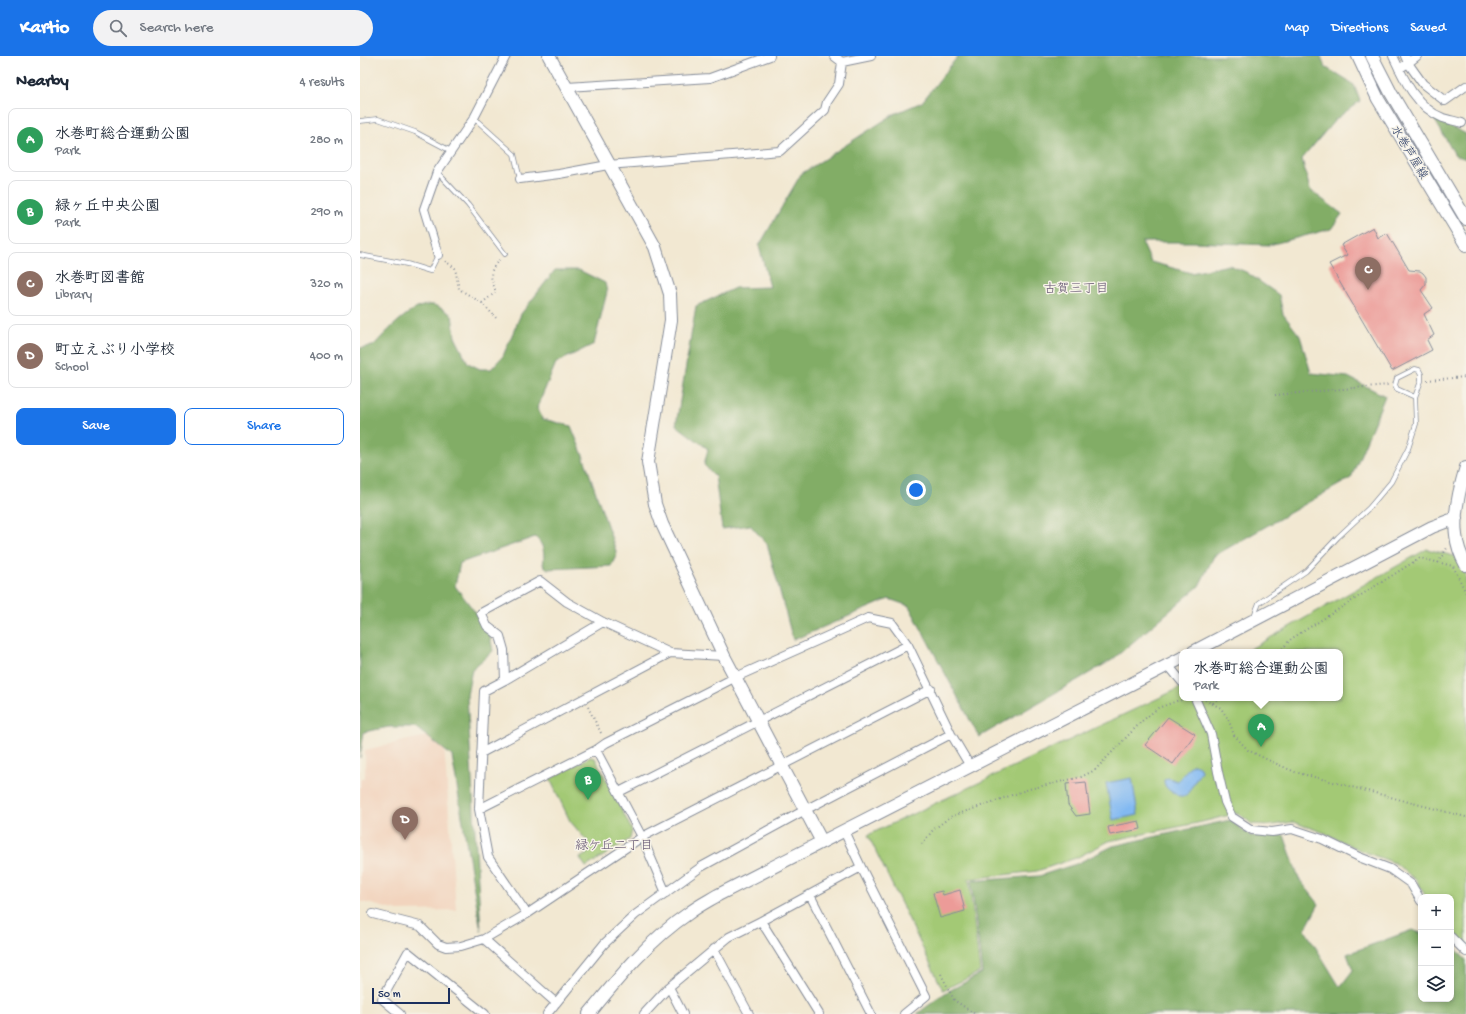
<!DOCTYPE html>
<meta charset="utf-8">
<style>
:root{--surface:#fff;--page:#f2f2f3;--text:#1f2937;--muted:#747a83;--line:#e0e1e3;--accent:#1a73e8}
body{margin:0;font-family:"Gochi Hand","Klee One",sans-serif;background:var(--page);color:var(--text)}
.controls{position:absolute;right:12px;bottom:12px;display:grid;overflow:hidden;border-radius:8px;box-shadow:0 2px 6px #0003}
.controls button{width:36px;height:36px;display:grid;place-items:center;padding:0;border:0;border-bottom:1px solid var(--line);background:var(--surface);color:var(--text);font:20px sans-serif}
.scale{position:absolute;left:12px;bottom:10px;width:78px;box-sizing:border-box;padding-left:4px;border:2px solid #1b2f5e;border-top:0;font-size:11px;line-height:14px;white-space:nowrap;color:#1b2f5e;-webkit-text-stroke:3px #f7f3e8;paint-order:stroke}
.you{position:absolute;left:556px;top:434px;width:14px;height:14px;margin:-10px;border:3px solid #fff;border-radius:50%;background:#1a73e8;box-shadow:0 0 0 6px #1a73e833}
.badge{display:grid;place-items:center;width:26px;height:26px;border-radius:50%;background:var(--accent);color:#fff;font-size:13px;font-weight:700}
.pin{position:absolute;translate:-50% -33px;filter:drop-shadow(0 1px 2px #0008)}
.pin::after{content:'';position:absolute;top:21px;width:14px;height:12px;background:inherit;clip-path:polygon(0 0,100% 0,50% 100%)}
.popup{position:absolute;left:819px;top:593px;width:164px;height:52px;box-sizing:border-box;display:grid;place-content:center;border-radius:8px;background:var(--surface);filter:drop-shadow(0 1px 3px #0005);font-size:13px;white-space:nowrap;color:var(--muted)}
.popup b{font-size:15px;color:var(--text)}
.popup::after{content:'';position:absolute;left:50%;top:100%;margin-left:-8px;border:8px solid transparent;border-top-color:var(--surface)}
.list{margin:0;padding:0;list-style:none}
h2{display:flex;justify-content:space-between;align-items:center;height:52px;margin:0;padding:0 16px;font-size:17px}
h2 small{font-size:13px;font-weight:400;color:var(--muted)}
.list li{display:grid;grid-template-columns:26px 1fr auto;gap:12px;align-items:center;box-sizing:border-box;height:64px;margin:0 8px 8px;padding:0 8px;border:1px solid var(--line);border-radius:8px}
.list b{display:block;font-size:15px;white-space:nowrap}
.list p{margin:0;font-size:13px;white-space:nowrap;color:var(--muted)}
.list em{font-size:13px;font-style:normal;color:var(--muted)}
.actions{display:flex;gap:8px;padding:12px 16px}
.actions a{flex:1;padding:9px 0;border:1px solid var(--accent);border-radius:8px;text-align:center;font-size:14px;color:var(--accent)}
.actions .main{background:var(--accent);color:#fff}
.icon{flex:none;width:22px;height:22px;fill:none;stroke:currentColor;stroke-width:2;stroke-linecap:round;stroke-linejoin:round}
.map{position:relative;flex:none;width:1106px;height:958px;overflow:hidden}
header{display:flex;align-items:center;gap:24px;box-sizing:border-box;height:56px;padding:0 20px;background:var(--accent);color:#fff}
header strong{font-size:19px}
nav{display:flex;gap:22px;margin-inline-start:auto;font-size:14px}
.search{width:280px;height:36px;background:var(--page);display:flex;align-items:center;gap:10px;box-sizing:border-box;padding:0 14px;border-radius:22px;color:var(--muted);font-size:15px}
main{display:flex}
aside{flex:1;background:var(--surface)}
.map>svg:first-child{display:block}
</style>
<header>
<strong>Kartio</strong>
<div class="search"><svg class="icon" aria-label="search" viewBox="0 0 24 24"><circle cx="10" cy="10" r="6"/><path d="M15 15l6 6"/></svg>Search here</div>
<nav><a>Map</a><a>Directions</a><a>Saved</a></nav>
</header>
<main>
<aside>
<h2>Nearby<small>4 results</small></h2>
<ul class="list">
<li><span class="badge" style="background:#2e9e5b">A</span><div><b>水巻町総合運動公園</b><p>Park</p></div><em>280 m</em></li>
<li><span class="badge" style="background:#2e9e5b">B</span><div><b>緑ヶ丘中央公園</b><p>Park</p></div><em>290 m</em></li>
<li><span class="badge" style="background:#8d6e63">C</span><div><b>水巻町図書館</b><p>Library</p></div><em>320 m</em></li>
<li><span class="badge" style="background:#8d6e63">D</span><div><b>町立えぶり小学校</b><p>School</p></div><em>400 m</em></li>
</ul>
<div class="actions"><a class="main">Save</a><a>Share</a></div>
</aside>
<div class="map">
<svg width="1106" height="958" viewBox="0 0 1106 958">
<rect width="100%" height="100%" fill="#f7f3e8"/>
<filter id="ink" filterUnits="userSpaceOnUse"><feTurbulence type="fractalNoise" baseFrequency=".025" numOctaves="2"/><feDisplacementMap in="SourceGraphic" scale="8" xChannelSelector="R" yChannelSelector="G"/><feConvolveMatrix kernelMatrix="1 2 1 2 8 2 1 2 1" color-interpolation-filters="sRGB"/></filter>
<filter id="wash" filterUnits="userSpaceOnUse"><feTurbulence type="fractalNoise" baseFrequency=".012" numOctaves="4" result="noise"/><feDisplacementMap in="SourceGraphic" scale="16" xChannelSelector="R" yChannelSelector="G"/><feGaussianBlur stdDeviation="0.9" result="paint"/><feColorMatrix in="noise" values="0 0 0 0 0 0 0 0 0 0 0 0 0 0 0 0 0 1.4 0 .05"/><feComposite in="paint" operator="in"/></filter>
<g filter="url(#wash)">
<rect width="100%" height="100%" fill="#f2e8d2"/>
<path fill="#f2d4be" d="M83,676L96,854L38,855L0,845V723L5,722V694Z"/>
<path fill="#a3c974" stroke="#5f7c69" d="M1067,493L1098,501L1106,518V888L1091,873V841H1066L1057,825L1035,807L1002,795L965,777L933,766L912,769L892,768L878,757L842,766L749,785L716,802L677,815L609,823L620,916L583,934L508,779L822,631V642H980V596H885Z
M230,701L235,702L272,774L270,783L226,811L220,802L227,798V785L210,765L190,723Z"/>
<path fill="#82ad66" stroke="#4e6e62" d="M598,0H961L965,11L994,29L1000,45L975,64L942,103L950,134L982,158L971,173L909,189L832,186H782L791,206L831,217L869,209L886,216L919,239L923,258L940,280L951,317L988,321L1025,340L991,422L854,500L839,530L752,604L619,681L549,550L529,543L433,584L407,488L390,469L362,473L355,420L344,409L348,393L316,369L336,250L375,232L410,231L399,190L441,118L534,58L562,46Z
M1073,61L1106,78V103L1095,99Z
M195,214H219L245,227L247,236L234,288L196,307L177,352L183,363L211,370L224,402L257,498L251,510L188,513L183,509C185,498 184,488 175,481L100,507L95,530L129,574L133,595L112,613L107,639L121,875L92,700L55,671H29L4,676L0,702V292L13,290C26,277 52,246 73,249C79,250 87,256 92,259L95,281L108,307L120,313H131L143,300L161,258Z
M870,764L891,780L924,779L939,823L959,848L945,874L980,931L993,914L987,898L1052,874L1061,877V943H1091V888L1106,904V958H557L585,937L622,917L611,825L679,820L716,808L753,790Z"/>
<path fill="#82b9f2" stroke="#4e74a8" d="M834,708L839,710L841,715L826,740H819C812,736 804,733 804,724L807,722C812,722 814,725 818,725L830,710Z
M772,722L778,759L753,764L746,727Z"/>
<g id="blocks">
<path fill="#ec9b98" d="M1013,171L1018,182L1027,177L1049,214L1060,215L1063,217L1066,221V228L1061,234L1073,252L1064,258L1074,279L1067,284L1072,294L1032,315L969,208L987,199L981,189Z
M808,661L835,678L813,708L785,689Z
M726,726L730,758L716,760L708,749L706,728Z
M779,765L781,773L750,779L748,771Z
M600,834L605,855L580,862L573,837L582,835L583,839Z"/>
</g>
</g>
<g filter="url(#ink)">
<use href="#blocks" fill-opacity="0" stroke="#868c98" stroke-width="1"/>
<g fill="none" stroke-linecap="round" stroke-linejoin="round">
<defs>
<path id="lane" d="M114,62L154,98L160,123
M0,65L18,63L55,76L91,95
M77,116L108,149L145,198
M0,199L47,208L70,215L78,199
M894,560L899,547L946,515L978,481L1009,452L1031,426L1048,393L1056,368L1055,341L1061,325V318L1059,314L1055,313L1037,322L1035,329L1037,333L1055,341"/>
<path id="street" d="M474,0L482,6L511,0
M1033,0C1044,24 1057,52 1083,62C1089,64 1096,65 1102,67
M1045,0L1048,7L1057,0
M1039,13L1048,7L1063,28L1085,45L1106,30
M207,31L350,22L410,0
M160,123L199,118L248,109L420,95L465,54L467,46L479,28L482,6
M78,199L64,153L77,116L114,62L146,0
M808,609L822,626
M145,624L243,566
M835,642L851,678L858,716L865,746L872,761L892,774L912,776L932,773L962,783L999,801L1030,813L1051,828L1061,845
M236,694L282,781L306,837
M121,697L310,597
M259,736L548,589
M119,753L236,694L246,687L376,621L508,562L532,567L548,589L591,678L610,710
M484,775L501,811L566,940L544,958
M450,839L511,958
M13,858L60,870L78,888L86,891L101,890L124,883L167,858L282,781L571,633
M167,858L128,801L119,753L124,635L145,624L144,594L140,580L127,570L121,557L180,525L207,546L243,566L310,597L364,600
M401,865L459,958
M1091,881L1106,896
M124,883L196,947L244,888L275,859L341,811L445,754L591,678
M354,893L389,958
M309,931L323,958
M40,958L22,943L48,896L125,958
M187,958L196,947
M284,958L309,931L369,881L401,865L501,811"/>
<path id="secondary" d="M189,0L295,191L310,238L311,264L288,406L295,448L302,468L364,600L462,786
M998,0L1018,43L1106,189
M1012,0L1031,37L1106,163
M1106,411C1100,431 1093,458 1096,479C1097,489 1101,500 1106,509
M833,596L1072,471L1096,462
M229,958C259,921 289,884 329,857C338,850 348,845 358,839L822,602"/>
</defs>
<use href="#lane" stroke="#868c98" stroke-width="5.5"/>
<use href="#street" stroke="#868c98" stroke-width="10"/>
<use href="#secondary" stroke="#868c98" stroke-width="14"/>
<path stroke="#868c98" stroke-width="2" stroke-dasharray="1 3" stroke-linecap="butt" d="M85,205L95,212L99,233L122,247L138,264
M122,247L136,236C130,220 128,216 140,203
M1067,324L1106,321
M915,339L1028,329
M1078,507L1087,492
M915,596L922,593L931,583L1060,502L1093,510L1106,537
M845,644L861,652L869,665L874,679L888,694L908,704L935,716L1106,761
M853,647L859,642
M228,651L242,679
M562,788L573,774L590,761L669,733L721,721L735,714L782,665L798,652L817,645L827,643
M581,918L594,944L615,958"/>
<use href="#lane" stroke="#fff" stroke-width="4"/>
<use href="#street" stroke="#fff" stroke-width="8"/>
<use href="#secondary" stroke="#fff" stroke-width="12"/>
</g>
</g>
<g text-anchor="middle" stroke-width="3" stroke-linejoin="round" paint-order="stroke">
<g font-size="12" fill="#1b2f5e" stroke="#f7f3e8">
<text transform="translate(1050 96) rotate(59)" y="4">水巻芦屋線</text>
</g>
<g font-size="13" fill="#645572" stroke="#f7f3e8">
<text x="716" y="236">古賀三丁目</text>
<text x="254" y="793">緑ケ丘二丁目</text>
</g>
</g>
</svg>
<div class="controls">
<button>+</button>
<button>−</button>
<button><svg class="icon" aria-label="layers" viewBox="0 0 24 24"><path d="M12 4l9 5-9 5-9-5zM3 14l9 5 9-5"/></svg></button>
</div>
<div class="scale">50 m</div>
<div class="you"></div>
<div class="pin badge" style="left:901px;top:691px;background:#2e9e5b">A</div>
<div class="popup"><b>水巻町総合運動公園</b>Park</div>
<div class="pin badge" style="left:228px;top:744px;background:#2e9e5b">B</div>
<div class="pin badge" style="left:1008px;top:234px;background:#8d6e63">C</div>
<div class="pin badge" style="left:45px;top:784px;background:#8d6e63">D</div>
</div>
</main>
